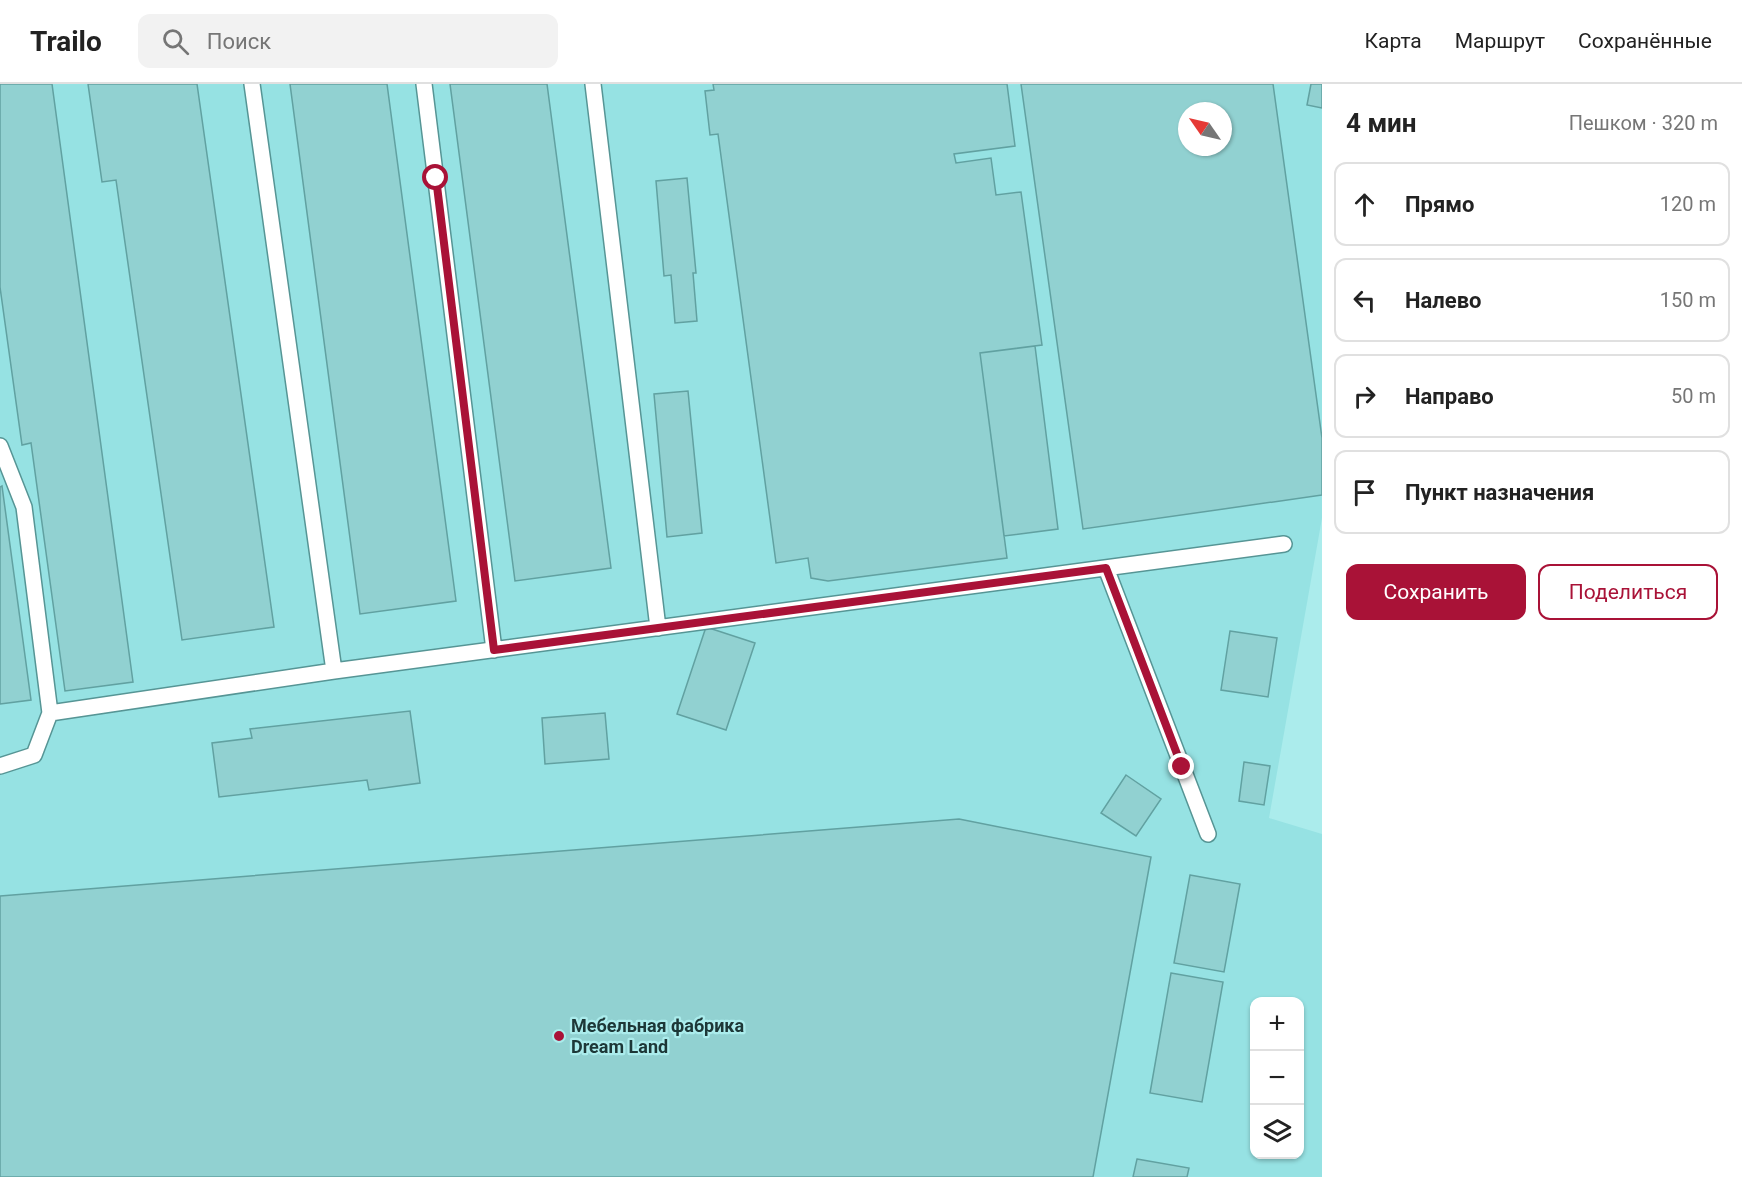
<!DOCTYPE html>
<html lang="ru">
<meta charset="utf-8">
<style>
:root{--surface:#fff;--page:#f2f2f2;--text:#222;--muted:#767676;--line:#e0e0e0;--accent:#a91237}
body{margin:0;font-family:Roboto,sans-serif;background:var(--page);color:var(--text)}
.controls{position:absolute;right:18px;bottom:18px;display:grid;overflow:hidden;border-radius:12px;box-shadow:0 2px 4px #0004}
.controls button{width:54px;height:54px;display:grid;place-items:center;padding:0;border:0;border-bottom:2px solid var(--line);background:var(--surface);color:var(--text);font:30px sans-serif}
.compass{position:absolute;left:1178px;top:18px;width:54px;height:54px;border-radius:50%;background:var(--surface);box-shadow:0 2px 4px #0004;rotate:304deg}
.stop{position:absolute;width:18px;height:18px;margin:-14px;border:4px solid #a91237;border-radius:50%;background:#fff}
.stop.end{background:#a91237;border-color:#fff;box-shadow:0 2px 6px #0008}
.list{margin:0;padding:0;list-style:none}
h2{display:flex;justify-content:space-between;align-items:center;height:78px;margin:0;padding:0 24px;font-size:26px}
h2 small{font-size:20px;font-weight:400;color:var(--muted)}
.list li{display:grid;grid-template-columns:39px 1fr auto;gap:18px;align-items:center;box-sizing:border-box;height:84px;margin:0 12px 12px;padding:0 12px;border:2px solid var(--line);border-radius:12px}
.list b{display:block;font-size:22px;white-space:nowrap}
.list em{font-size:20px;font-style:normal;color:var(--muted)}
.actions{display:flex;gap:12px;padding:18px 24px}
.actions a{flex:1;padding:14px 0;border:2px solid var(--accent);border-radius:12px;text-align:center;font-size:21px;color:var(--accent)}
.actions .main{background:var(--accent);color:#fff}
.icon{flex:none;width:33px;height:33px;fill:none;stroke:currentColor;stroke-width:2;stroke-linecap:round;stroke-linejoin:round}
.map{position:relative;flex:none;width:1322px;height:1093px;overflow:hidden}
header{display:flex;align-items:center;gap:36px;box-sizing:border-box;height:84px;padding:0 30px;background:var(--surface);border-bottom:2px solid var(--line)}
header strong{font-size:28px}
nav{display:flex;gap:33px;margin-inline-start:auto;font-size:21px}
.search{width:420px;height:54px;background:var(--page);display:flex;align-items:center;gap:15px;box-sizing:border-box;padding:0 21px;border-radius:12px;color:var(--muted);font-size:22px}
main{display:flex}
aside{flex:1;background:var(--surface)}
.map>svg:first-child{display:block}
</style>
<header>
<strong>Trailo</strong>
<div class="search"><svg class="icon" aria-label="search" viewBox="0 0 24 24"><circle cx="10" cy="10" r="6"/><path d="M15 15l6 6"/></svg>Поиск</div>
<nav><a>Карта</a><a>Маршрут</a><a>Сохранённые</a></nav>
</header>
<main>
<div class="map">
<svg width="1322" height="1093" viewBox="0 0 1322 1093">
<rect width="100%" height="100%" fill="#abecec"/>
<path fill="#96e2e3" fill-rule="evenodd" d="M0,0H1322V434L1269,734L1322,750V1093H0ZM1187,27H1223V63H1187ZM1254,918H1300V1070H1254Z"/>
<path fill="#91d1d1" stroke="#61a1a1" stroke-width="1.5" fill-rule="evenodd" d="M0,0H52L133,598L65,607L31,359L22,361L0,203Z
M88,0H197L274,543L182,556L116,96L102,98Z
M290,0H387L456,517L360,530Z
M450,0H547L611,484L515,497Z
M713,0H1007L1015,62L954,70L956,79L991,74L996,111L1021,108L1042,261L980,269L1007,474L828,497L811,494L808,474L776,479L718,50L710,51L705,7L714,6Z
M1021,0H1273L1322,354V411L1083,445ZM1187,27H1223V63H1187Z
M1311,0H1322V24L1307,21Z
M687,94L696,189H693L697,237L675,239L671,191L664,192L656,97Z
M1035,262L1058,445L1004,452L980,269Z
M688,307L702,449L667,453L654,310Z
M2,402L31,616L0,620V403Z
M706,543L755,559L726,646L677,630Z
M1230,547L1277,554L1268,613L1221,606Z
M410,627L420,699L369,706L367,696L219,713L212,659L252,654L250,645Z
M605,629L609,675L545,680L542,634Z
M1244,678L1270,682L1264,721L1239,717Z
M1126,691L1161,715L1136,752L1101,729Z
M959,735L1151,773L1093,1093H0V812Z
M1190,791L1240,800L1224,888L1174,879Z
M1171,889L1223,898L1202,1018L1150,1009Z
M1137,1075L1189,1084L1187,1093H1133Z"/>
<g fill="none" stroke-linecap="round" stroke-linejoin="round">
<defs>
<path id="lane" d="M252,0L334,587
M424,0L494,566
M593,0L658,544
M0,362L24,423L50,629L34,671L0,682
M1106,484L1208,750
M50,629L334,587L1284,460"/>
</defs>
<use href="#lane" stroke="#569595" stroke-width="18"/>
<use href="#lane" stroke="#fff" stroke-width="15"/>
</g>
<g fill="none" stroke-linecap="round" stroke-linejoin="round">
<path stroke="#a91237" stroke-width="8" d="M436,94L494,566L1106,484L1182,683"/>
</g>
<circle fill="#a91237" stroke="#abecec" stroke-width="2" cx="559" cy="952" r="6"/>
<g text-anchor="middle" stroke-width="4.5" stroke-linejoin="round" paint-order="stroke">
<g font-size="18" font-weight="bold" fill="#1d3737" stroke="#abecec" text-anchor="start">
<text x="571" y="948">Мебельная фабрика<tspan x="571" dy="21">Dream Land</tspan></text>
</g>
</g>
</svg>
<div class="controls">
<button>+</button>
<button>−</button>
<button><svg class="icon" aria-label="layers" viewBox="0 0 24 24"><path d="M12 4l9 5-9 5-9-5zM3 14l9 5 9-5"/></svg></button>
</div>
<svg class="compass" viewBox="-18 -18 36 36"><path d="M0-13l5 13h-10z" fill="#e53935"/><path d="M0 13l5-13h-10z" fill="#767676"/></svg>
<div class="stop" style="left:436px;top:94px"></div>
<div class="stop end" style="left:1182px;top:683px"></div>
</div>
<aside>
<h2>4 мин<small>Пешком · 320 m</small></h2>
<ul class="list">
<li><svg class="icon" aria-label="ahead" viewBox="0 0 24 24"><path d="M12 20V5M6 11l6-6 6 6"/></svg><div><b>Прямо</b></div><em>120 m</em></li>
<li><svg class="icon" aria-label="left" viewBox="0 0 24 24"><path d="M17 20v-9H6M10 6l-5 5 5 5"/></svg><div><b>Налево</b></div><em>150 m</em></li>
<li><svg class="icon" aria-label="right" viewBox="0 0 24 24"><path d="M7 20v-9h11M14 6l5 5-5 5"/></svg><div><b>Направо</b></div><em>50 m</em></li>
<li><svg class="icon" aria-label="arrive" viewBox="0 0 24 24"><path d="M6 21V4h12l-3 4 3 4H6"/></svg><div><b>Пункт назначения</b></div></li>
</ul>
<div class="actions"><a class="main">Сохранить</a><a>Поделиться</a></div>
</aside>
</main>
